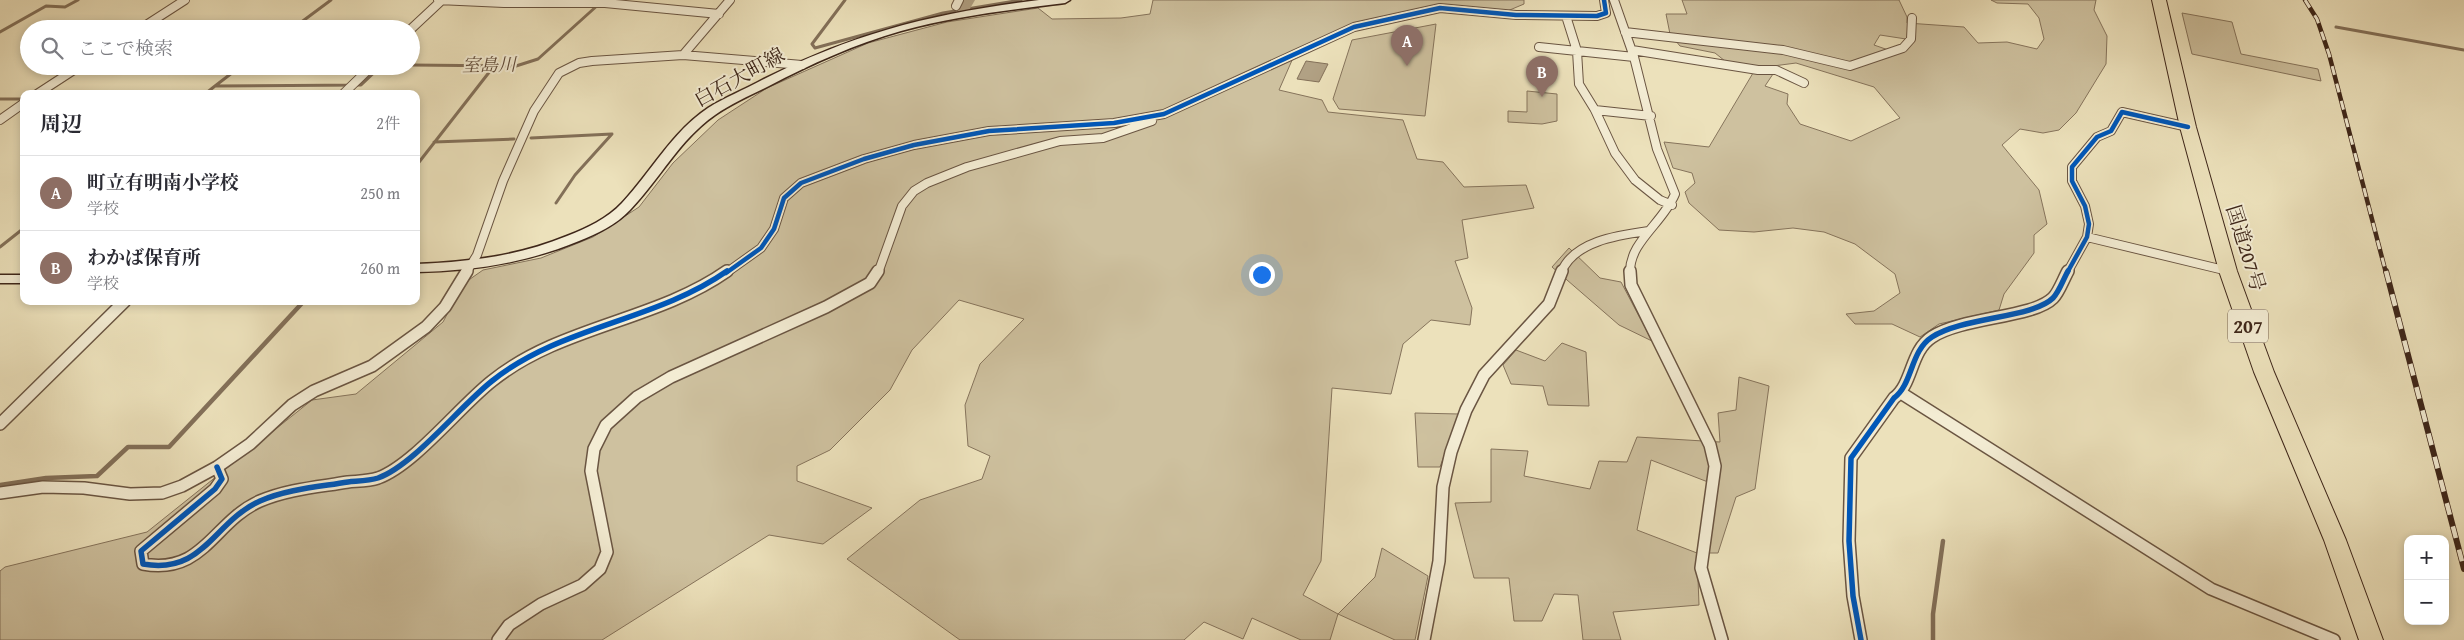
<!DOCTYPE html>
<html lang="ja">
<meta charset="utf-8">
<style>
:root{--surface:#fff;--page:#f7f7f7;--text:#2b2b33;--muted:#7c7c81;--line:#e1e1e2;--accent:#7c3aed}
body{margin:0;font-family:"Gentium Book Plus","Noto Serif JP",serif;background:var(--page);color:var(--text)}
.controls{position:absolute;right:15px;bottom:15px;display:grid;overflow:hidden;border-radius:10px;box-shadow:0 2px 8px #0003}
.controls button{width:45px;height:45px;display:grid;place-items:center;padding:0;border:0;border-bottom:1px solid var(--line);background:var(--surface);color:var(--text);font:25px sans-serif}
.you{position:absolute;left:1261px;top:274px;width:18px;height:18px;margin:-12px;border:4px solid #fff;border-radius:50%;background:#1a73e8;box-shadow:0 0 0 8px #1a73e833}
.badge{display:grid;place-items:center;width:32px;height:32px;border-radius:50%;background:var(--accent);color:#fff;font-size:16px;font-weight:700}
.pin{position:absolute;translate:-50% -41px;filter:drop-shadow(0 1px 2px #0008)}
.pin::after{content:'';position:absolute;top:26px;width:18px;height:15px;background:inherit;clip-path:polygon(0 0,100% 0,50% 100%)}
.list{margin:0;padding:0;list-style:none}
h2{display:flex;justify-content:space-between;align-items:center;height:65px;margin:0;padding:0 20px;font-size:21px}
h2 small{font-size:16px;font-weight:400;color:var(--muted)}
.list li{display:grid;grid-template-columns:32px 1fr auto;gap:15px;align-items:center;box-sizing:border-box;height:75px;padding:0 20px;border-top:1px solid var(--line)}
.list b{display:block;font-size:19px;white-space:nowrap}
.list p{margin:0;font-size:16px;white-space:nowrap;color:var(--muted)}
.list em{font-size:16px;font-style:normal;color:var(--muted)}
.icon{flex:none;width:28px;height:28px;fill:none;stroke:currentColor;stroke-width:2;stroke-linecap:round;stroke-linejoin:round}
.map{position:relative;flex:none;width:2464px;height:640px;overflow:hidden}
.search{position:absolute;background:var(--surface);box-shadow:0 2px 8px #0003;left:20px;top:20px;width:400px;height:55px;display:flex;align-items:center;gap:12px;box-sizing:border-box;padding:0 18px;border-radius:28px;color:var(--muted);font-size:19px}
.panel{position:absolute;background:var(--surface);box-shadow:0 2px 8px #0003;left:20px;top:90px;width:400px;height:215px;border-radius:10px}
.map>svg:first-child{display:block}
</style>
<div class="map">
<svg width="2464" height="640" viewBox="0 0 2464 640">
<rect width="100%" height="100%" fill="#ece1bb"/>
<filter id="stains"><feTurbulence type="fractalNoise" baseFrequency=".004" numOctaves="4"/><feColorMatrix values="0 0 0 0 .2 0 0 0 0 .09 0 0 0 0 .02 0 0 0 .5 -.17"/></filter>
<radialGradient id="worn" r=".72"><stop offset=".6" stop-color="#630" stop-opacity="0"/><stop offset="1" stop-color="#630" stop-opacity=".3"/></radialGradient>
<path fill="#cec19f" stroke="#86745c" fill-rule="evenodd" d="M1153,0H1524V4L1505,12L1441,11L1357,29L1293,58L1279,90L1322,100L1328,112L1403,120L1417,159L1443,162L1464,187L1526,185L1534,208L1462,220L1468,258L1455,261L1472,308L1470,325L1431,320L1403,344L1391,394L1332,388L1321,561L1303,595L1338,614L1375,577L1382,548L1428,576L1415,640H1395L1338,614L1330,640H1301L1252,618L1243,639L1204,622L1184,640H960L847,559L920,500L982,479L990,456L968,446L965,405L980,364L1024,319L959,300L912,350L890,390L830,450L797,466V481L872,508L823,544L769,535L602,640H0V571L5,567L147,532L312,400L356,394L443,322L463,284L483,270L541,258L593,237L639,207L673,163L718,120L767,88L868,43L947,22L1038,8L1052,19L1121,18L1150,14Z
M1682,0H1899L1907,17V23L1964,27L1978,43L2007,42L2037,49L2044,39L2039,18L2028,4L1997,3L1991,0H2096L2094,10L2107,36L2106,64L2076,113L2059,130L2043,133L2020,129L2002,145L2039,190L2047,224L2034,235V253L2004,294L1999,310L1939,324L1920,337L1892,324H1855L1846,314L1874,311L1900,293L1895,274L1855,244L1824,232L1793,228L1754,232L1719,230L1689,203L1685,192L1695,183L1692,173L1673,168L1664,142L1709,147L1756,68L1725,61L1715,53L1680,46L1670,34L1666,14H1687ZM1880,35L1906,39L1897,53L1874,45ZM1796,63L1874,87L1900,118L1851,141L1800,124L1787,104L1788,94L1765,86L1773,74L1758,68Z
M2182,13L2232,22L2241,54L2318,69L2321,81L2192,54Z
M1436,24L1425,116L1339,109L1333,99L1352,40Z
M1527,91L1557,94V121L1542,124L1508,122V111L1527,112Z
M1569,248L1600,278L1621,282L1652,341L1619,325L1552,267Z
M1562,343L1586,352L1589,406L1548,405L1543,386L1511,384L1503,365L1516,350L1545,361Z
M1739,377L1769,386L1755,489L1736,497L1718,553H1697L1699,605L1613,612L1621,640H1583L1578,595L1554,594L1542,621H1514L1509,578H1474L1455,503L1491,502V449L1528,451L1524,476L1590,489L1599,461L1627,462L1637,437L1720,442L1718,413L1736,410ZM1651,460L1708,482L1697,553L1637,530Z
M1415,413L1459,414L1440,467H1418Z"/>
<path fill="#b1a184" stroke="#837059" d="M1306,61L1328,64L1319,82L1297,79Z"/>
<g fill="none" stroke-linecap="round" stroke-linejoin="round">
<path stroke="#837059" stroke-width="3" d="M845,0L812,44L815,48L943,13L1021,0
M2336,27L2464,50
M292,29L331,0
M0,32L46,6L65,7L78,0
M411,65L516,66L538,59L599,4
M215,86L241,66
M205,94L215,86L361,85L381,66
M0,99H24
M531,138L612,134L575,175L556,203
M434,142L514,139
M416,166L494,66
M0,247L24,228"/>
<path stroke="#837059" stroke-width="4.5" d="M0,485L46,478L97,476L128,447H169L304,301
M1933,640V614L1943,541"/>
<path fill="#b1a184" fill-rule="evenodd" d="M959,0H975L968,12H956L954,8Z"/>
<defs>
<path id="street-far1" d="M438,0L504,3H605L719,14
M1614,0L1634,57L1657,149L1675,194C1663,223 1629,242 1630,273
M956,6L959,0
M1566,16L1577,51L1579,84L1595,110L1615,153L1635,180L1660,200L1672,205
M140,29L185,0
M411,29L442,0
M1625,32L1783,50L1850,66L1903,48L1911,39L1912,18
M1539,47L1634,57
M1632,50L1758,70H1776L1804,83
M683,55L802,65
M37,94L80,66
M343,94L372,66
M1595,110L1651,116
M0,120L24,103
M2087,237L2228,271
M466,273L477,255L503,181L534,111L559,73L579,63L592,61L683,55L730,0
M726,273L761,248L774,229L784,198L801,183L864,159L914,145L989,131L1114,123L1164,114L1354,27L1440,8L1516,15L1597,16L1606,13L1604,0
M878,273L902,206L914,191L927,183L967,167L1060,141L1103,138L1152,121
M1561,273C1573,241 1619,235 1648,231
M2067,273L2087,237L2089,224L2085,206L2072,181V167L2097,137L2111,131L2122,112L2188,127"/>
<path id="street" d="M1630,271L1631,285L1710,445L1715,466L1701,568L1722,640
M1901,393L2211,589L2334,640
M0,424L125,301
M217,467L222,479L215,489L141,551L143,564C204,575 213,522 260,501C288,489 318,487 348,482C358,481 369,481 378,478C414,465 460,406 492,381C560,326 656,321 727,271
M0,493L43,487L84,488L130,494L162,493L182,486L217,467L250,444L292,405L314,391L372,366L426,327L445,307L467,271
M498,640L509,625L541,604L582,585L600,569L607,552L591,471L594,449L606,425L637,397L671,377L826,307L870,283L878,271
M1424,640L1439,561L1443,487L1451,452L1466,410L1484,375L1549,304L1562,271
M1861,640L1853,596L1849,541L1851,458L1894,398C1913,384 1910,351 1932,337C1962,317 2033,318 2053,298C2059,292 2063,280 2068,271"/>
<path id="secondary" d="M1039,0H1070L1065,3C1010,10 954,16 901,31C855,44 811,64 769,86C751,95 732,103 715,115C679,140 660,179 630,210C616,225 597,234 579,241C526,263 473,271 416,272V264C469,262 518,256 567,236C587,228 607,219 622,203C651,172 672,132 708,108C725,97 744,90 762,80C856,32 935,13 1039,0Z
M0,275H24V283H0Z"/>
<path id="highway" d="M2152,0H2166L2196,127L2237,271L2274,372L2346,540L2383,640H2359L2324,540L2254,372L2219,271L2180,127Z"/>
</defs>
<use href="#street-far1" stroke="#6a5542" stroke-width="10"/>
<use href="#street" stroke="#6a5542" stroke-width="14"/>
<use href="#secondary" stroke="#3e2619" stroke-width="3"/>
<use href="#highway" stroke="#3e2619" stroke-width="2"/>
<use href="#street-far1" stroke="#f3ecd3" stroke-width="8"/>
<use href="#street" stroke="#f3ecd3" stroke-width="11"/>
<use href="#secondary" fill="#f3ecd3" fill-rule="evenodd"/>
<use href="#highway" fill="#ece1bb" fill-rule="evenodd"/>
<defs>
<path id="rail-far1" d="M2305,0L2317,19L2329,54L2386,273"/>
<path id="rail" d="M2386,271L2464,569"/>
</defs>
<use href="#rail-far1" stroke="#3e2619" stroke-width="4.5"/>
<use href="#rail" stroke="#3e2619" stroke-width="6"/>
<use href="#rail-far1" stroke="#f3ecd3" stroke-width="3" stroke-dasharray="9" stroke-linecap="butt"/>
<use href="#rail" stroke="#f3ecd3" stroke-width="4.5" stroke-dasharray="12" stroke-linecap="butt"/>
<defs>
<path id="cycleway-far1" d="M726,273L761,248L774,229L784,198L801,183L864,159L914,145L989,131L1114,123L1164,114L1354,27L1440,8L1516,15L1597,16L1606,13L1604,0
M2067,273L2087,237L2089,224L2085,206L2072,181V167L2097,137L2111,131L2122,112L2188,127"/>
<path id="cycleway" d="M217,467L222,479L215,489L141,551L143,564C204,575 213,522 260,501C288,489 318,487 348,482C358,481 369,481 378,478C414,465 460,406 492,381C560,326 656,321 727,271
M1861,640L1853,596L1849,541L1851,458L1894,398C1913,384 1910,351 1932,337C1962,317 2033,318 2053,298C2059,292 2063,280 2068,271"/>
</defs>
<use href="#cycleway-far1" stroke="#f3ecd3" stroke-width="7"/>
<use href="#cycleway" stroke="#f3ecd3" stroke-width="9"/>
<use href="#cycleway-far1" stroke="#0057b8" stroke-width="4.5"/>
<use href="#cycleway" stroke="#0057b8" stroke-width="5.5"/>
</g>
<g text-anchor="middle" stroke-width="4" stroke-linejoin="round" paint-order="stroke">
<g font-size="18" font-style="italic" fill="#604b39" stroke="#f3ecd3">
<text transform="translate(489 65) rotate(-1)" y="6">室島川</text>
</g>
<rect fill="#f3ecd3" stroke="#746151" stroke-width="1" x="2228" y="309.5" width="40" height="33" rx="4"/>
<g font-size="19" font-weight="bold" fill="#3e2619">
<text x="2248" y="333">207</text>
</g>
<g font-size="20" fill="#3e2619" stroke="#f3ecd3">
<text transform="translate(739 77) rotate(-29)" y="7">白石大町線</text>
<text transform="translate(2246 248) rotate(73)" y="7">国道207号</text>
</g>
</g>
<rect width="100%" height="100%" filter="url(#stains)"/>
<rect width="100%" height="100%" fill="url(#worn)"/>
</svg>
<div class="controls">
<button>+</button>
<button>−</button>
</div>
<div class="you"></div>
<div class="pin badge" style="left:1407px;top:66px;background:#8d6e63">A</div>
<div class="pin badge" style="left:1542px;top:97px;background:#8d6e63">B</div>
<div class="search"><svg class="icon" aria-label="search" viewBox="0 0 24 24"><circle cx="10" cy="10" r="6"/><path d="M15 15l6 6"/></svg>ここで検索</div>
<section class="panel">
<h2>周辺<small>2件</small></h2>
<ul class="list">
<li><span class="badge" style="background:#8d6e63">A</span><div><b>町立有明南小学校</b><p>学校</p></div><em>250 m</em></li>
<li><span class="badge" style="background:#8d6e63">B</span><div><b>わかば保育所</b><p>学校</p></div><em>260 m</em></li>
</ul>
</section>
</div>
